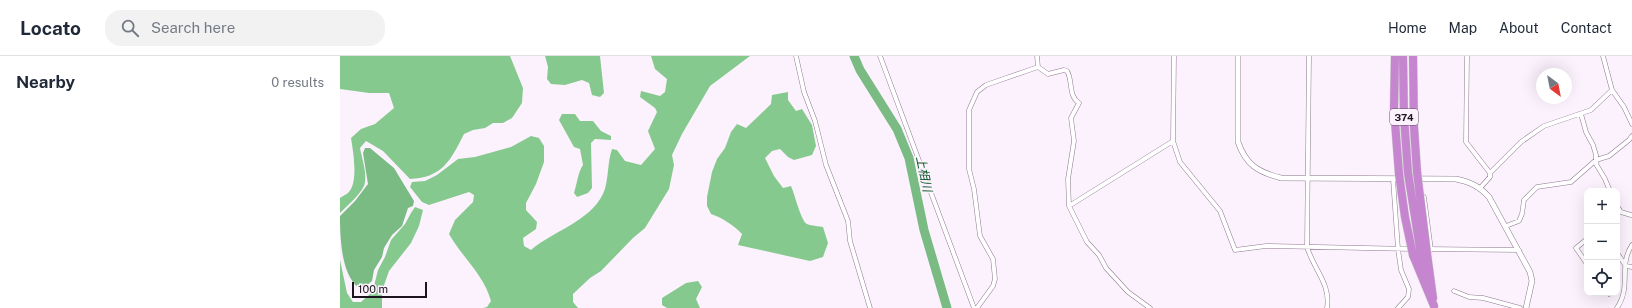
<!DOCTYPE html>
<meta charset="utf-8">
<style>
:root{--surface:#fff;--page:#f2f2f3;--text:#1f2937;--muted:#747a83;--line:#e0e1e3}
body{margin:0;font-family:"Public Sans","Noto Sans JP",sans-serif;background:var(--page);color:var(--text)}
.controls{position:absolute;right:12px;bottom:12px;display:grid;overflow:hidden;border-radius:8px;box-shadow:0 4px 16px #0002}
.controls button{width:36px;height:36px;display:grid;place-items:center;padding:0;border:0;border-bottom:1px solid var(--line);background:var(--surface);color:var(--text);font:20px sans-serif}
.compass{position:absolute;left:1196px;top:12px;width:36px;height:36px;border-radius:50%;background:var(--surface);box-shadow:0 4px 16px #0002;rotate:148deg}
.scale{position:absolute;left:12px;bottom:10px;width:75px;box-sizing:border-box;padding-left:4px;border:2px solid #1b131d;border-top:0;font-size:11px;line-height:14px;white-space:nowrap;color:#1b131d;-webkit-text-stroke:3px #fcf2fd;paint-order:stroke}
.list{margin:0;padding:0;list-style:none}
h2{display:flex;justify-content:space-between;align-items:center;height:52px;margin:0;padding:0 16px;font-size:17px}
h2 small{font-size:13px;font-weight:400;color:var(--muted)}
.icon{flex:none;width:22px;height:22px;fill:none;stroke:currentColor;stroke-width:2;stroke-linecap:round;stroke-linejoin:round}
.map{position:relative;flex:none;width:1292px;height:252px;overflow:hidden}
header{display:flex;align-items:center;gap:24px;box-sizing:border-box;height:56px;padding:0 20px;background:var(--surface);border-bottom:1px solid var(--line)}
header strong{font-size:19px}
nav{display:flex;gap:22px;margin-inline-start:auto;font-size:14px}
.search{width:280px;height:36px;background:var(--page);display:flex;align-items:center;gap:10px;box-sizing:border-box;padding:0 14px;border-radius:16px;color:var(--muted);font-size:15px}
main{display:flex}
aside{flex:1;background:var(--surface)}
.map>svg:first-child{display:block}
</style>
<header>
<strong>Locato</strong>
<div class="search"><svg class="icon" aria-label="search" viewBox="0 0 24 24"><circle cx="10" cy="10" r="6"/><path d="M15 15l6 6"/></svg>Search here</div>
<nav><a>Home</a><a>Map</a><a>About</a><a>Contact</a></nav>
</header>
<main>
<aside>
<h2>Nearby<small>0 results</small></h2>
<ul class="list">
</ul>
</aside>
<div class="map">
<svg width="1292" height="252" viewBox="0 0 1292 252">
<rect width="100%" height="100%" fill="#fcf2fd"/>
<path fill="#86c98f" d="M0,0H170L183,32L182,47L172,62L163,67H153L145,72L133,74L124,78C111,104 102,122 70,123L43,95L26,85L20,92C22,103 28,119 24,130C19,140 8,149 0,157V142C2,140 6,139 8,137C19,127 13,95 11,82L21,73L35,68L54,52L49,37H29L0,33Z
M205,0H260L264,37L260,41L252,39L249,27L242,24L225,29L211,28L207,23L208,11Z
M311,0H410L370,30L342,78L332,99L334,109L329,133L305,172L293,182L261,215L250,222L233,238V246L238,252H143L147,251L151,245C144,219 122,201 109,178L115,164L133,146L134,139L129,136L89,149L82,146L70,131L72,126L85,125L97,119L118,103L135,101L171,91L191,80L199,82L204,90V106L196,128L186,147V154L197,166L196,173L183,182L184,190L191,194C213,175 249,166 263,138C269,125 267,107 272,93L277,94L285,105L301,109L315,93L308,75L317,56L315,52L300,41L301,35L320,40L325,36L327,23L315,13Z
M448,36V44L456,55L462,53L472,69L476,90L472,99L454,104L448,101L440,93L432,95L425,102L434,120L443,132L451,130C455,139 461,165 467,168C472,170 479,170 483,171L488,187L483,201L470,205L398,189L402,178C395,170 381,161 371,158L367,150V141L372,116L377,103L385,92L391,76L397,68L406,72L431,48L432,39Z
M222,58H235L240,65H253L261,75L271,80V84L255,83L251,87L252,132L248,137L237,141L234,137C237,128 238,116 243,109L240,93L234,91L219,64Z
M75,151L83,154L79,170L71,187L49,215L42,235V252H0V204L7,237L13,246H21L29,239L34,230L38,214L45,201L51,184L65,168L71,157Z
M358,225L362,231L356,243L360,252H327L322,249V242L346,227Z"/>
<path fill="#79bb83" d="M25,92H30L54,112L74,145L73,150L68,152L62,170L52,179L44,192L42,201L34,214L32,225L25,231L19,232C1,219 0,181 0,160L15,145L28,128L23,97Z"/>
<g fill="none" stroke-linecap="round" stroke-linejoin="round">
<path stroke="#79bb83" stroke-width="9" d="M514,0L520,14L557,73L569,102L584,174L607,252"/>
<defs>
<path id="minor" d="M456,0L464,36L475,65L486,109L508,165L510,185L530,252
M540,0L634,252
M834,0L833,85L840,106L880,155L895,194L926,190L1072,193
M969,0L967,191C974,214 991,228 987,252
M1127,0L1126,86L1150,117
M1263,0L1272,34L1284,51L1292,68
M698,11L708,18L724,14L727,15C733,24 728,40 739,47L731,62L734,85L728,123L729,150L747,186L759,199L766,212L788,236L810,252
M1241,58L1246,76L1253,89L1256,99V108L1265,123L1270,135
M1053,123L1058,193L1061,214L1069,233L1068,241L1058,252
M1140,132L1150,121V117L1181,86L1204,70L1251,54L1272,34
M1084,141L1091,194
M729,150L833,85
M1277,150L1281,156L1291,159
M1166,170L1179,165L1182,158L1184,144L1197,131L1231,126L1256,104L1269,100L1289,84L1292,80
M1247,183L1236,192L1247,208
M1085,193L1179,194
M1277,197L1286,210L1292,211
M1114,235L1129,241L1143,242L1180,252
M1268,237L1269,238
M637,252L653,230L655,223L653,203L640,180L634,133L629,113V54L637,36L646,29L698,11L697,0
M1277,252C1292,230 1278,210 1292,189"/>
<path id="tertiary" d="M898,0V86C906,109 918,116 941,122L1116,123C1130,126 1139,130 1149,141L1190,216L1192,225L1186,252"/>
<path id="motorway" d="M1055,0L1054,53L1059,118
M1063,0L1064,61L1068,117
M1073,0L1074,71L1077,116
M1087,198L1093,242
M1073,199L1094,250
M1081,199L1086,222"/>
</defs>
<use href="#minor" stroke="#8e7891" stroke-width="5"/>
<use href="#tertiary" stroke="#8e7891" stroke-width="6"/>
<use href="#motorway" stroke="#d6d5d6" stroke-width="9"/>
<use href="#minor" stroke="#fff" stroke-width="4"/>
<use href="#tertiary" stroke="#fff" stroke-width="5"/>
<use href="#motorway" stroke="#c586cf" stroke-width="8"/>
<defs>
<path id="motorway-bridge" d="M1077,116L1087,198
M1068,117L1081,199
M1059,118L1065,161L1073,199"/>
</defs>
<use href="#motorway-bridge" stroke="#d6d5d6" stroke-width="9" stroke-linecap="butt"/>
<use href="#motorway-bridge" stroke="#c586cf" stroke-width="8"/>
</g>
<g text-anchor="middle" stroke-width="3.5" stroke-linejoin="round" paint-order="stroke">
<rect fill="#fcf2fd" stroke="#5e5660" stroke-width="1" x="1050" y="53" width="28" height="16" rx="3"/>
<g font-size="10" font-weight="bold" fill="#1b131d">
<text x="1064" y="65">374</text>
</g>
<g font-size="12" font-style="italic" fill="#02521d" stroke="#fcf2fd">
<text transform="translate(584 118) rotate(78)" y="4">上相川</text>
</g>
</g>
</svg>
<div class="controls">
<button>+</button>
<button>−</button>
<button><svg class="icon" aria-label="locate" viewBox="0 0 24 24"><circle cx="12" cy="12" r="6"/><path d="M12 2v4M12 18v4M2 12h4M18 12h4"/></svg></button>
</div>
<svg class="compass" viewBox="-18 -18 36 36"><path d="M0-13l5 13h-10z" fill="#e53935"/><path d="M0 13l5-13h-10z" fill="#747a83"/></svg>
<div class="scale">100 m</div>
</div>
</main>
